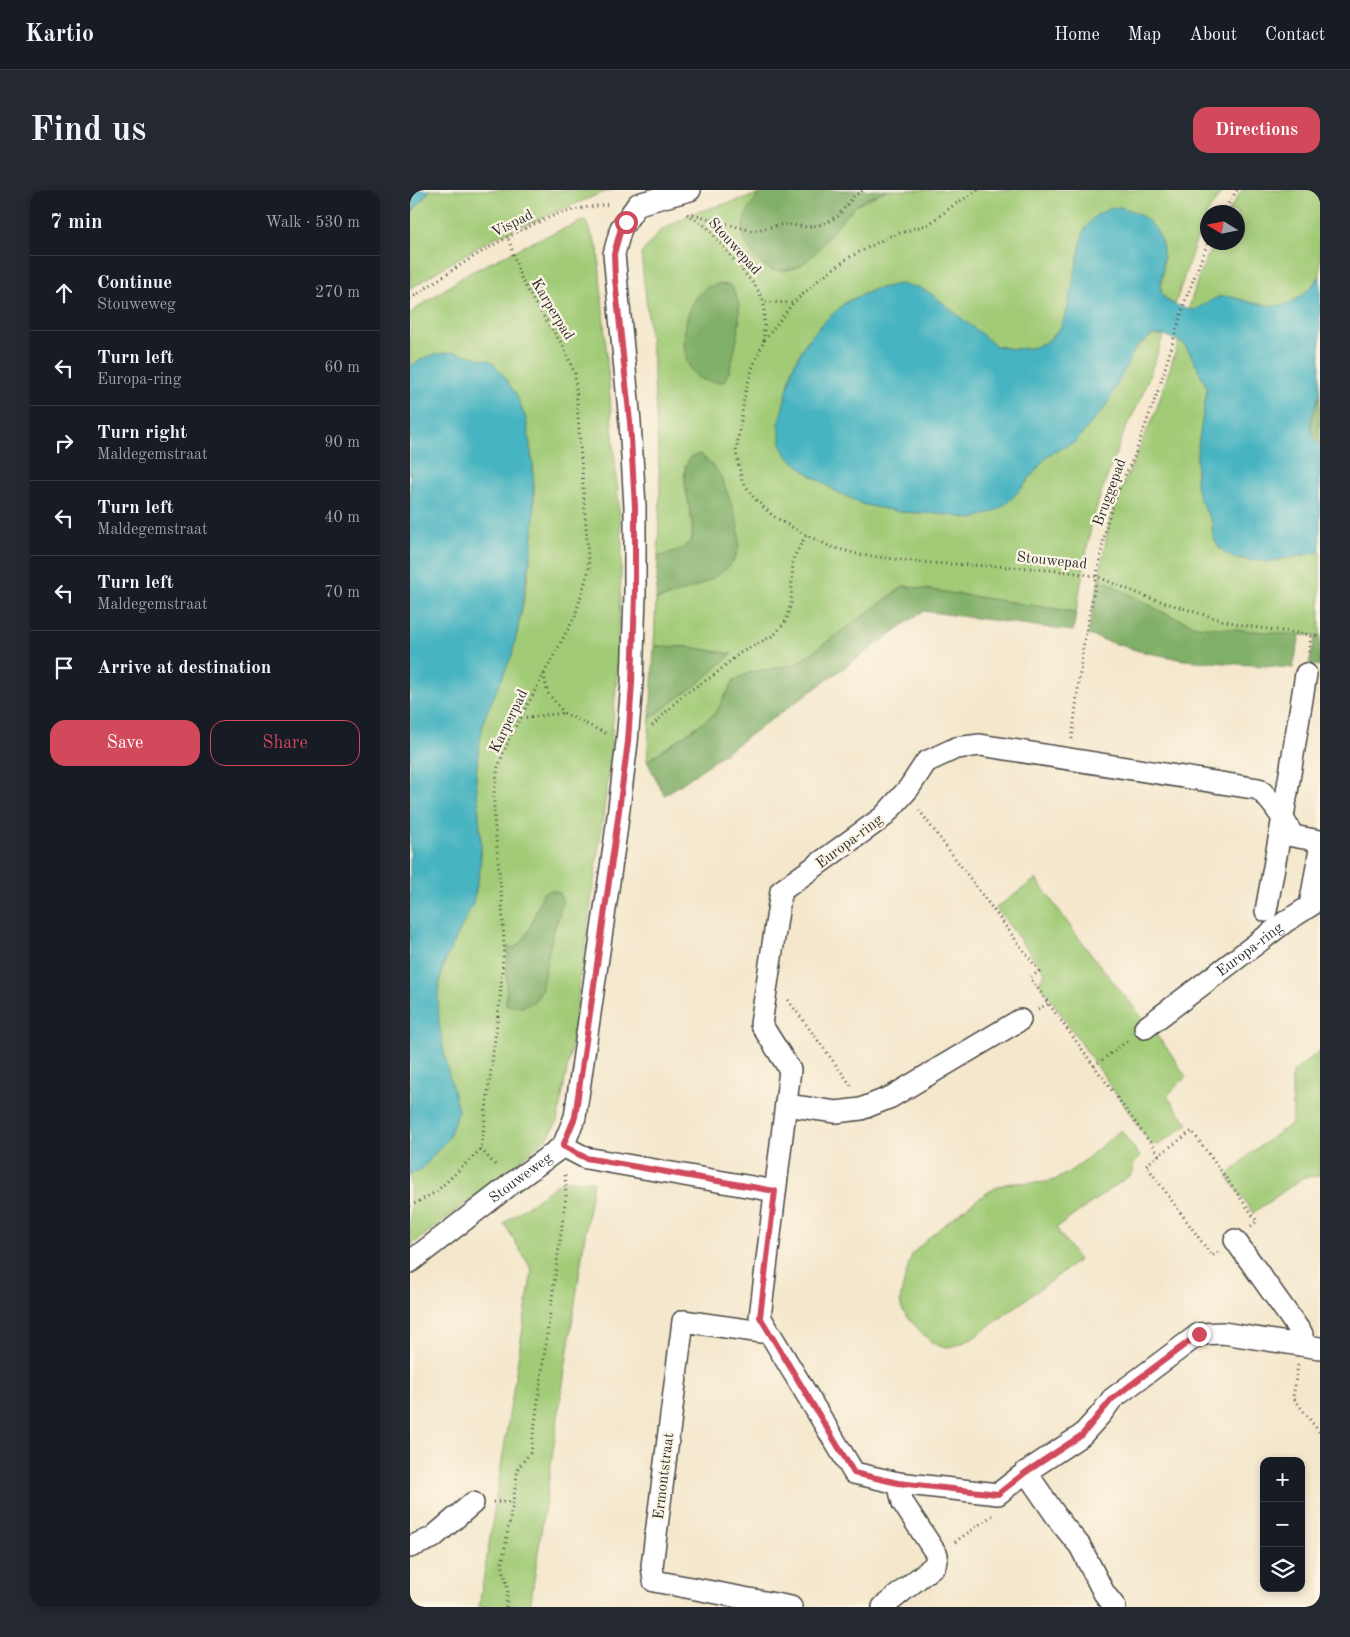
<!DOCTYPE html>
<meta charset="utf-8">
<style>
:root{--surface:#171b24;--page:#242831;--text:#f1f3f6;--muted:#9ea1a6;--line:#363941;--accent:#d1495b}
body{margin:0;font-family:"Old Standard TT",serif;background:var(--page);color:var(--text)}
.controls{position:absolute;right:15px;bottom:15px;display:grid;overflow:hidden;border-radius:10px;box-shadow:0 2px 8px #0003}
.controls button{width:45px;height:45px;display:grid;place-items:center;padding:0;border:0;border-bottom:1px solid var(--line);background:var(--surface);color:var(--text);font:25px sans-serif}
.compass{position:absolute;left:790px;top:15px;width:45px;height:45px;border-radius:50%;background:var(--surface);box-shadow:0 2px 8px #0003;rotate:280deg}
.stop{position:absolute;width:15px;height:15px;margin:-11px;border:4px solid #d1495b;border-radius:50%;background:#fff}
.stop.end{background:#d1495b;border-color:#fff;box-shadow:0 1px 5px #0008}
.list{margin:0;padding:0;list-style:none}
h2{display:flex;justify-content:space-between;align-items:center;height:65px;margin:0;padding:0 20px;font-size:21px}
h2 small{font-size:16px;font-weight:400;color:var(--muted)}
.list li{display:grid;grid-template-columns:32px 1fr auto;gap:15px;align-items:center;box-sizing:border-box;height:75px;padding:0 20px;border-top:1px solid var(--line)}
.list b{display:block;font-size:19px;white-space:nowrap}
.list p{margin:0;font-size:16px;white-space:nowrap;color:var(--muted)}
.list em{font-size:16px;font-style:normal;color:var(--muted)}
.actions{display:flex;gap:10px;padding:15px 20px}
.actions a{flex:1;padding:11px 0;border:1px solid var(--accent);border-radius:15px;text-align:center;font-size:18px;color:var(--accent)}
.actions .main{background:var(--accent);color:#fff}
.icon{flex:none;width:28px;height:28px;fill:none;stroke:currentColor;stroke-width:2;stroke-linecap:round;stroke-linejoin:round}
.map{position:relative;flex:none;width:910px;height:1417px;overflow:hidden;border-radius:15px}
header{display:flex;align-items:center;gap:30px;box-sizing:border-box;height:70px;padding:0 25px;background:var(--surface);border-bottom:1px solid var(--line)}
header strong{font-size:24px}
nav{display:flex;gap:28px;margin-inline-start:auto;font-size:18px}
.intro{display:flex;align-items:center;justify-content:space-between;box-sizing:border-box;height:120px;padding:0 30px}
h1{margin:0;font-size:35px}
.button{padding:12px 22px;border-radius:15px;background:var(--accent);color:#fff;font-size:18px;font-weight:700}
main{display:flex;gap:30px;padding:0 30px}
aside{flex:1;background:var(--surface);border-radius:15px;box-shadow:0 2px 8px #0003}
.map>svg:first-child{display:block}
</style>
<header>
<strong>Kartio</strong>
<nav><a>Home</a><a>Map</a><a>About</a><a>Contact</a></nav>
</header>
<div class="intro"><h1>Find us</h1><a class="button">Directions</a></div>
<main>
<aside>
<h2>7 min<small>Walk · 530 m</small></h2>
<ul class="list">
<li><svg class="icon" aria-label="ahead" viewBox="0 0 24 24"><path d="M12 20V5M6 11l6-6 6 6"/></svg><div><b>Continue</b><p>Stouweweg</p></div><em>270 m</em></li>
<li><svg class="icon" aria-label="left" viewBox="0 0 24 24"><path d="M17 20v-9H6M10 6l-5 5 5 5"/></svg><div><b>Turn left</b><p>Europa-ring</p></div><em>60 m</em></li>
<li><svg class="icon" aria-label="right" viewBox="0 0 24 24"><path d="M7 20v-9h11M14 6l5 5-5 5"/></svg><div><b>Turn right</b><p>Maldegemstraat</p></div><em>90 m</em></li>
<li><svg class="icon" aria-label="left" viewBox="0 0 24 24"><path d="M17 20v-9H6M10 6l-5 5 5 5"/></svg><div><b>Turn left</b><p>Maldegemstraat</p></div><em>40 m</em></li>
<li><svg class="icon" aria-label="left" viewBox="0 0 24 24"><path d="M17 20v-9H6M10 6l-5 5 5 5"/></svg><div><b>Turn left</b><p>Maldegemstraat</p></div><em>70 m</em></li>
<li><svg class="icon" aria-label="arrive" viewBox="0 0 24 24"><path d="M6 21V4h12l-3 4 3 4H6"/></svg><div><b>Arrive at destination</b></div></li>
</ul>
<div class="actions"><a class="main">Save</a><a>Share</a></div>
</aside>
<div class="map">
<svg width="910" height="1417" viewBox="0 0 910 1417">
<rect width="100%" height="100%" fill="#fcf5e5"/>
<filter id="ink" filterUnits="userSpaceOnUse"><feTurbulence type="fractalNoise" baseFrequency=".02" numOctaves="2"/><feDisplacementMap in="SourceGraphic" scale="10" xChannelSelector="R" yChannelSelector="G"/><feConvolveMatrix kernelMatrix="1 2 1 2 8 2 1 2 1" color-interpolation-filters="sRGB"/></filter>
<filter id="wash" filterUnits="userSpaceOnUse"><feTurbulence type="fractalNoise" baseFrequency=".0096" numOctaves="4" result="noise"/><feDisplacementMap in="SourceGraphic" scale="20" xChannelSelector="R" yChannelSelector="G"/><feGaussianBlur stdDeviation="1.12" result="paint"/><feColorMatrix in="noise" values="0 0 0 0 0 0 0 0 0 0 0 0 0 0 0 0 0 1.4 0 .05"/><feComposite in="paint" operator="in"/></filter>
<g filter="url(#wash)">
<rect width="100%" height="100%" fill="#f4e7cc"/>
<path fill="#a1cb77" stroke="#667b51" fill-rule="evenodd" d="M20,0H203L189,4L84,48L37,75L0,99V24Z
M476,0H813L798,22L784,56L765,115L756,109L751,102L754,66L674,40L657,120L651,137L637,152L621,159H602L586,156L568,142L465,99L436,112L414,132L395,154L383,177L369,233L395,281L427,302L455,315L491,322L532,324L563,329L610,300L638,265L665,252L713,179L726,157L743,145H754L730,211L714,242L691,303L681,336L666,422L494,396L385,475L341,482L324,490L305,524L237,571L240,528L286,495L321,464L279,457L244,456L246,410C271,403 293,393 316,379L275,275C272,301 285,325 282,350L271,359L248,367L250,296L243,173L231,64L250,41L280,24L349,4L334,30L360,80H378L390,76L402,66L427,35L446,16ZM283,113L329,116V134L319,183L275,152L277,128Z
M832,0H910V86L892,107L874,115L858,117L822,107H809L784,120H778L790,83L804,53L828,52V22H818Z
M175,30L188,59L212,357L207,483L198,589L161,859L147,932L139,946L98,981L0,1056V985L12,979L48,920C37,878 18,815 34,774C47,741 67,713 70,678C74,646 66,617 66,586C66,568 69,547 74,530C80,507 96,486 102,463C119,397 131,322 120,255C119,246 118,237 115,229C111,212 102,199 93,185L7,172L0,177V123L57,84L127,50ZM150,723L142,747L96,815L98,757L104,758L112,752L124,730Z
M769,151L774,154L780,163L797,197L794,223L789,308L802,332L803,346L809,358L823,368L856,372L910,362V446L866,444L786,436L752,422L689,388L699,334L709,305L745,223Z
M626,689L676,758L759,861L776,887L757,906L778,934L748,955L741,954L629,792L635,783L586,718Z
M910,861V986L894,987L843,1023L817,986L842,962L882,933C884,916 881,900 882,883Z
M711,940L730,967L724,973L723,983L646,1038L669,1070L562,1149C543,1157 530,1163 515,1146C507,1137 491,1124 490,1112C490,1107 499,1070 502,1065C509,1053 578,998 592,995C608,990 628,996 644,990C663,983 694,953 711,940Z
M152,991H183L120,1417H69L122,1080L94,1033Z"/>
<path fill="#80af68" stroke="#566d4a" d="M363,0H476C466,5 454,9 446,16C424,32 405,77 377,80C372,81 363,81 359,79C343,71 330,49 334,31C336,22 344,12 349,4Z
M309,94L321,95C324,102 329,110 329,118C331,136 323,176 314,192C304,192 292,192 285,185C266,165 274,115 294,99C298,96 305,95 309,94Z
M910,202V254C892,241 907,219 910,202Z
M290,264C296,270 304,276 309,283C313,289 315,298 318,305C327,328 339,360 316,379C297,395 269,403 246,410L248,367L271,359L282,350C286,321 266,293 280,267Z
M689,388L752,422L786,436L890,445L883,478L774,470L729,461L678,445Z
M494,396L666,422L663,441L513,421L270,595L254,605L237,571L305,524L324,490L341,482L385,475Z
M906,445L910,446V476L899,474Z
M244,456L279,457L322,464L286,495L240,528Z
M142,700L149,703L153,711L142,747L131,800L125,811L111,817L96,815L98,756L104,758L112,752L118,743L133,703Z"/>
<path fill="#46b4c1" stroke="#387076" d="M0,0H20L0,24Z
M711,17C740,26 756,43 753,74C753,82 749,94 751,102C755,114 774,119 784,120C792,116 800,110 809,107C816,105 825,108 832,110C872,120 883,119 910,86V202L901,228V241L906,251L910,254V362L856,372L823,368L809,358L803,346L802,332L789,308L786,294L787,263L797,197L780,163L774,154L754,145H743L726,157L696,216L665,252L638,265L610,300L596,314L585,321L563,329L532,324L491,322L455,315L427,302L395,281L377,266L371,254L369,233L383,177L395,154L414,132L436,112L465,99L489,94L508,97L522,104L586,156L602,159L621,158L637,152L651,137L657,120L674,40L685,26L700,18Z
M45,162L81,171L93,185L106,204L116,229L123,276L124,328L122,358L107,443L102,465L74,529L69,557L66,587L71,652L70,679L63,713L33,775L28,801L29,834L37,877L48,920L39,947L12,979L0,985V177C13,166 28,163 45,162Z"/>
</g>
<g filter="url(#ink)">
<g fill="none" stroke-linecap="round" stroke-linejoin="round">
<defs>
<g id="minor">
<path d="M910,651L883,646C874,629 864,613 849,599L570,555L546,558L516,572L499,598L473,627L371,701L351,834L380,880L350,1127L444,1283L488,1293L588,1304L616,1282L672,1245L691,1224L702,1209L789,1144L813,1143L910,1158"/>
<path d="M856,721L873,627L896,484"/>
<path id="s1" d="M735,838L875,732L900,716L910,659"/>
<path d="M376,915L426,922L451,919L481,907L610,830"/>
<path d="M153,956L176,968L365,1001"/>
<path d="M825,1050L892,1144L891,1155"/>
<path id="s2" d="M0,1072L101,994L153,956L165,927L206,643L217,552L222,493L225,405V317L220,232L204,64L211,38L228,14L280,0"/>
<path d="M359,1143L273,1131L242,1376L244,1391L381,1417"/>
<path d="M616,1282L651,1333L670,1356L694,1403L705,1417"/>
<path d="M0,1357L22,1348L63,1313"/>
<path d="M473,1417L525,1375L527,1365L493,1313L488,1293"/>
</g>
</defs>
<use href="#minor" stroke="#494743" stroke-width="24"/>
<path stroke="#494743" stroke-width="3" stroke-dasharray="1 4" stroke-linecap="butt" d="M568,0L544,15L519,34L480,46L440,67L413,86L383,113L354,151L343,176L335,203L326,262L332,290L344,308L363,326L392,343L421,357L451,365L520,373L620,378L667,383L688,387L737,407L811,430L842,437L910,446
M813,22L827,0
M277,24L297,37L346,97L354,112L382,113
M283,24L342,41L374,34L397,37L413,34L428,26L444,6L453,0
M0,109C43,79 88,49 136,29C156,20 179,17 200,14
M354,151V112
M899,462L901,445
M134,484L137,502L154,523L195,543
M111,528L154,523
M242,536L274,504L303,486L330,463L364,445L376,431L381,413L383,369L396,345
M662,549L673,458L697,332L710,296L724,267L750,195L775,111L798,52
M509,620L629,781L620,788L749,965L782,941L847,1031L840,1037
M378,810L443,898
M628,819L638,814
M684,876L717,851
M71,959L87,977
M749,965L736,975L802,1066L808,1062
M0,1016L26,1002L71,959L90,809L94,756L92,711L84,627V603L88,577L98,551L165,426L179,379L165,184L153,156L123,110L110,86L98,47
M888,1175L883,1207L910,1243
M83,1312H103
M545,1352L583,1325
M96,1417L98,1400L92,1374L103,1312L108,1278L121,1262L156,1006L155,982"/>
<use href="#minor" stroke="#fff" stroke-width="21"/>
</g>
</g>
<g fill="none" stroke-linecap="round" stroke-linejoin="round" filter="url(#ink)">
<path stroke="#d1495b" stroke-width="6" d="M216,32L211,38L204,64L205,89L220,232L225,317V405L222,493L218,552L206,643L165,927L153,956L176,968L365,1001L350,1127L444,1283L488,1293L588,1304L616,1282L672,1245L702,1209L789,1144"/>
</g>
<g text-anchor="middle" stroke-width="4.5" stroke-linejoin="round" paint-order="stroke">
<g font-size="15" fill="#2b2b2b" stroke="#fcf5e5">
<text transform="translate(102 33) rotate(-27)" y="5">Vispad</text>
<text transform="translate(325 56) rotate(48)" y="5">Stouwepad</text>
<text transform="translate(143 119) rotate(59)" y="5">Karperpad</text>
<text transform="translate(699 302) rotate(-70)" y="5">Bruggepad</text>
<text transform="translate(642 370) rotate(6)" y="5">Stouwepad</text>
<text transform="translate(98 531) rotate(-64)" y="5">Karperpad</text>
<text transform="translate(439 651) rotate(-37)" y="5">Europa-ring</text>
<text dy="5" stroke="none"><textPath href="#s1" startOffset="131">Europa-ring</textPath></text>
<text dy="5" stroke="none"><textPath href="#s2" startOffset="139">Stouweweg</textPath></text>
<text transform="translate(253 1286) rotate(-83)" y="5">Ermontstraat</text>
</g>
</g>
</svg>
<div class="controls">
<button>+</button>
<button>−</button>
<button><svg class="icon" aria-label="layers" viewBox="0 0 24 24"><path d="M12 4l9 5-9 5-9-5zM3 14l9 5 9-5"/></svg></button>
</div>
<svg class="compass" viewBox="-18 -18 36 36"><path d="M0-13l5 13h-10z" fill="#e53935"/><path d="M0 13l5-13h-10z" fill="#9ea1a6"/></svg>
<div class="stop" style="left:216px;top:32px"></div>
<div class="stop end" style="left:789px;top:1144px"></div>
</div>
</main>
